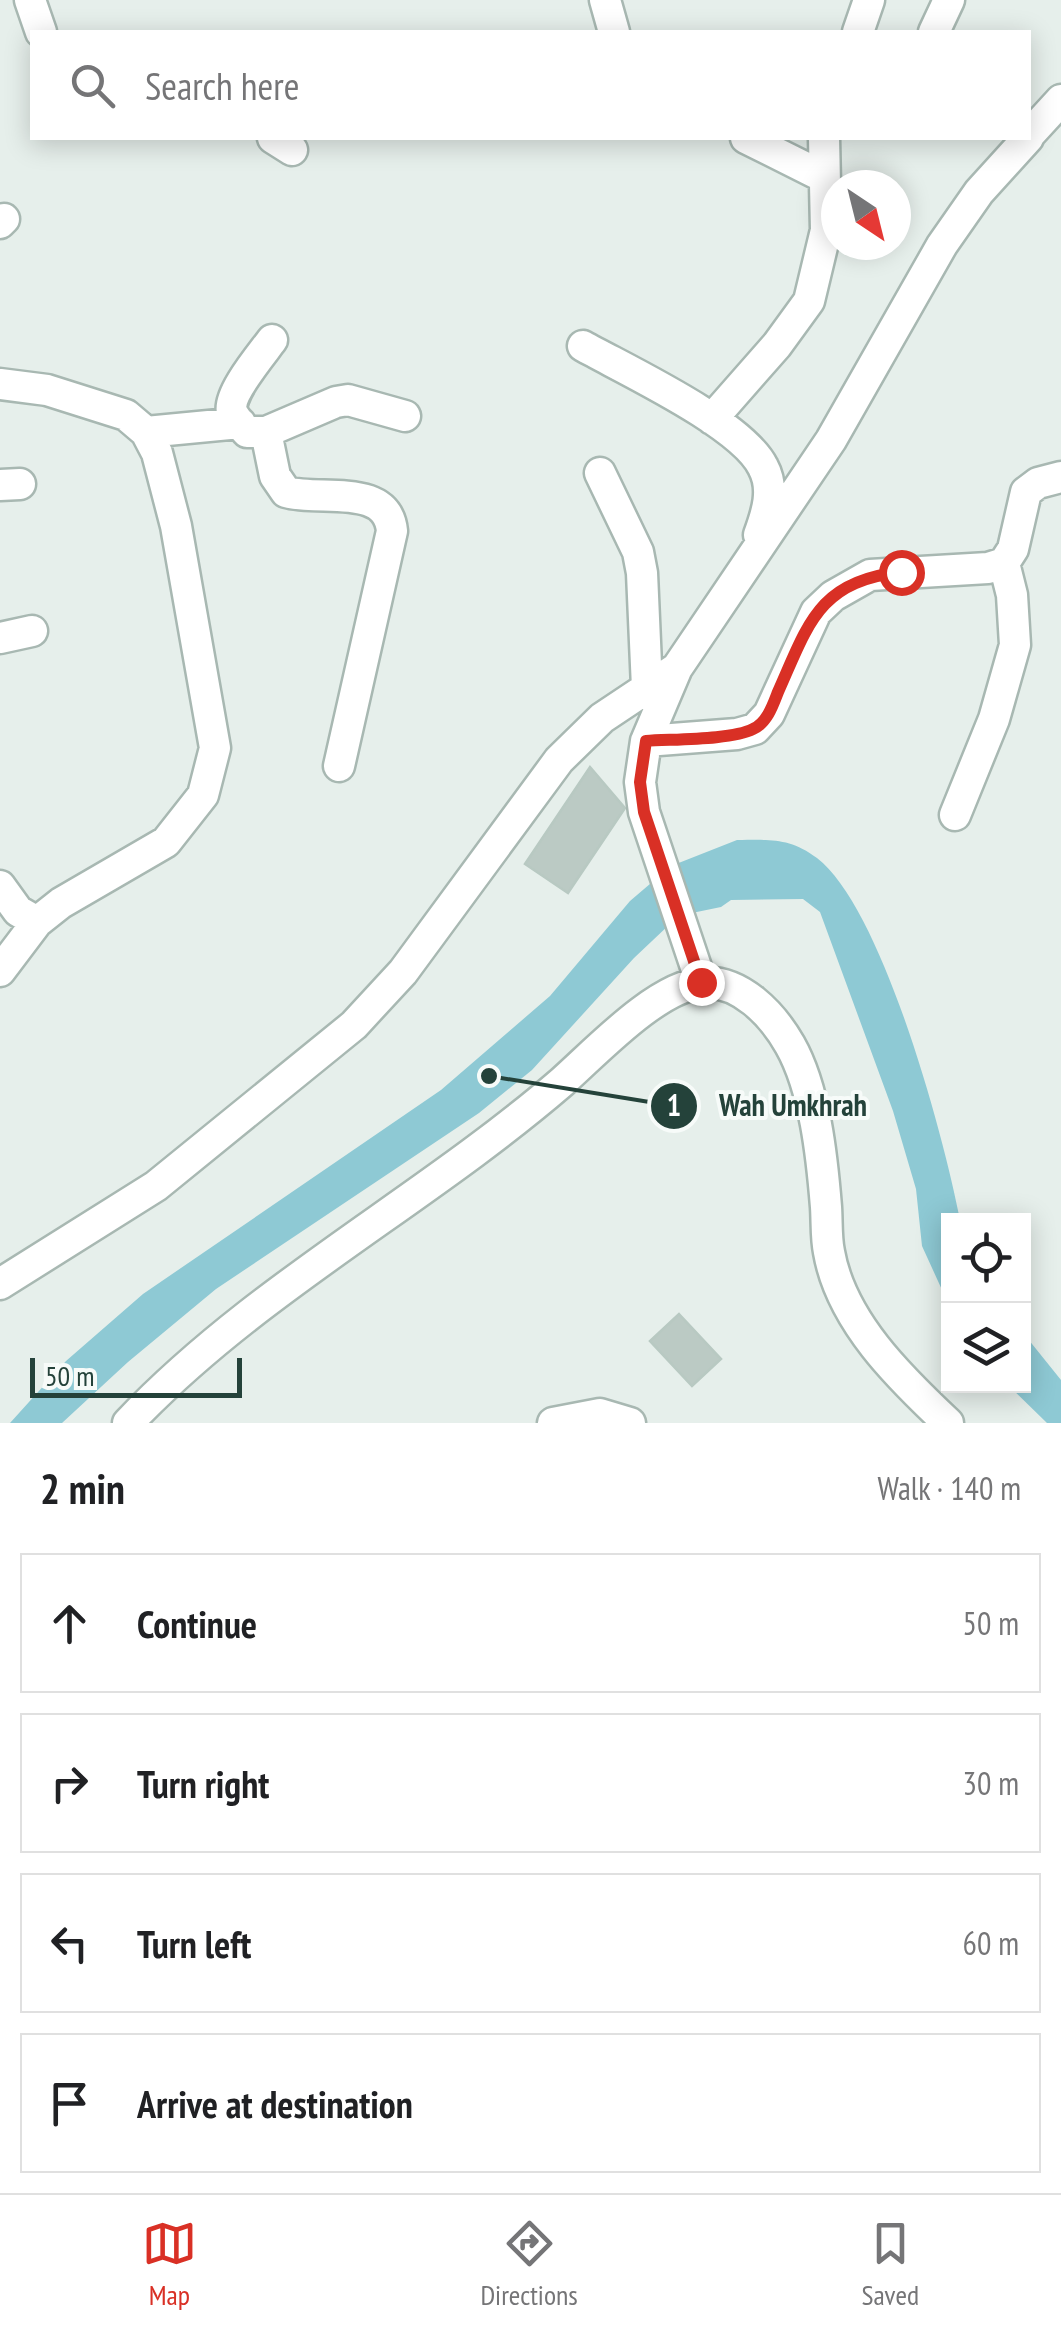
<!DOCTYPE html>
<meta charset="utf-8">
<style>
:root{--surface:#fff;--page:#f2f2f2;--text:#202124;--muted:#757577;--line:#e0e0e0;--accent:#d93025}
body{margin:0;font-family:"PT Sans Narrow",sans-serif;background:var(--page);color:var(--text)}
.controls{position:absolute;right:30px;bottom:30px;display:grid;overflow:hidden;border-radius:0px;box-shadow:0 5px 25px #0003}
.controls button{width:90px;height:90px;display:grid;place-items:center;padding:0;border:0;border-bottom:2px solid var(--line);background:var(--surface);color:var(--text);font:50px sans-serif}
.compass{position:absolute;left:821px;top:170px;width:90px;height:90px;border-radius:50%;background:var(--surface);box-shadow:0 5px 25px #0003;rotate:145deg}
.scale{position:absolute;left:30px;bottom:25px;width:212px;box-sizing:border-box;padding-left:10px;border:5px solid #24423a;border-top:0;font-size:28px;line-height:35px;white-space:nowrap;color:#24423a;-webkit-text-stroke:8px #f7fbf9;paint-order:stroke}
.stop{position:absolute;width:30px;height:30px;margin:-22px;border:8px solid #d93025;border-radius:50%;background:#fff}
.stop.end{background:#d93025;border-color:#fff;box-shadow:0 2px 10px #0008}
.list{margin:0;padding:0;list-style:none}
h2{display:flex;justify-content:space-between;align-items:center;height:130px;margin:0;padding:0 40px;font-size:42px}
h2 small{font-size:32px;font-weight:400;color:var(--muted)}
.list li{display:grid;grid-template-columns:65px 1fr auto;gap:30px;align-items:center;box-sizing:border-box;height:140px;margin:0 20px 20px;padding:0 20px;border:2px solid var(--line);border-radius:0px}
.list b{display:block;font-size:38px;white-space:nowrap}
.list em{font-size:32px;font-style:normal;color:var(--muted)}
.icon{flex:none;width:55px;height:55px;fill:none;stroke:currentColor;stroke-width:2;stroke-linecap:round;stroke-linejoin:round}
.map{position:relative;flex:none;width:1061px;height:1423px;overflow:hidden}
.search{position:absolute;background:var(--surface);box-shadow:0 5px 25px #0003;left:30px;right:30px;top:30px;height:110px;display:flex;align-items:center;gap:25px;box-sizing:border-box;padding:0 35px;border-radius:0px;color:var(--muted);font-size:38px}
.sheet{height:770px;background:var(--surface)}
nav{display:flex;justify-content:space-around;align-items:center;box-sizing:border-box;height:140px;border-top:2px solid var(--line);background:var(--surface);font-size:28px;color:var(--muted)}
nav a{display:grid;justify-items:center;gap:5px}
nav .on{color:var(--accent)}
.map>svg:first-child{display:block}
</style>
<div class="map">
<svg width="1061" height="1423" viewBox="0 0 1061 1423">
<rect width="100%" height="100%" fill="#e6efeb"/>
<path fill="#8ec9d4" d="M737,840C770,840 789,837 817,858C883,909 944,1137 960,1220H948V1303L922,1246L916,1189L893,1111L820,912L803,899L731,900L721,907L687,914L670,924L634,958L532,1070L479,1113L216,1289L128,1362L62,1423H10L66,1361L143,1294L441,1090L550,996L630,901L671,866Z
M1024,1334L1061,1380V1423H1047L1009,1386H1024Z"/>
<path fill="#bbcac4" stroke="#b8c9c2" stroke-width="2.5" d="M590,767L625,808L568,893L525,864Z
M679,1314L721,1359L692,1386L650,1341Z"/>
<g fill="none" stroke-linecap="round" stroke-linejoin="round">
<defs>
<path id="minor" d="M30,0L41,32
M605,0L614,32
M858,32L869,0
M934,32L949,0
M1028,136L1061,100
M273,138L292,150
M746,138L824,177
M0,223L4,219
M272,340C261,355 227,395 232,412C235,419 242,426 247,432H266L336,402L348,400L405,416
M583,346C628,371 742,424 763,467C775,489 767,513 759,535
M0,384L47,390L126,415L146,432L157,453L176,526L215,748L203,795L166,842L61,903L37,922L0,971
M712,419L777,345L809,301L826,230L824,138
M146,432L240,423
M266,432L275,476L286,492C321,502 387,482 392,531L339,766
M600,473L638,552L642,573L647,688
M0,485L20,484
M0,638L32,631
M646,741L737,734L755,729L769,714L816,612L833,596L870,575L988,568L1004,563L1013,549L1026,492L1038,483L1061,477
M955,815L994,719L1015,645L1012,595L1004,563
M0,886L18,911L37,922
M701,982L644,812L640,782L646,741L677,668L831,440L942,245L979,192L1028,138
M0,1284L156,1186L354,1025L403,972L559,760L602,718L677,668
M128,1423C255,1289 423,1202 562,1082C595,1053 657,986 702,983C740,979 773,1015 790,1045C815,1089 822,1157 826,1207C827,1222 826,1238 829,1252C841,1321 900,1378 948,1423
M553,1423L600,1414L630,1423"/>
</defs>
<use href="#minor" stroke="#a8b8b2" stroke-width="35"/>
<use href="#minor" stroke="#fff" stroke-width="30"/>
</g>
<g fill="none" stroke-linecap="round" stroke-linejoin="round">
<path stroke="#d93025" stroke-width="12" d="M701,982L644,812L640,782L646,741C672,739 732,740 753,729C767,723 773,705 778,692C808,625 818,581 901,572"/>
</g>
<path fill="none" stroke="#24423a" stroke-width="4" d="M489 1076L674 1106"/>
<g fill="#24423a" stroke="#f7fbf9" stroke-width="4">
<circle cx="489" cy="1076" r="10"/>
<circle cx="674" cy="1106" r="25"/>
</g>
<g font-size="30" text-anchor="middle" font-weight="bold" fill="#fff">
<text x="674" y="1116">1</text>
</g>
<g font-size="30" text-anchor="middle" font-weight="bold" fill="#24423a" stroke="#f7fbf9" stroke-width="8" stroke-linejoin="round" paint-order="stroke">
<text x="793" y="1116">Wah Umkhrah</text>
</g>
</svg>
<div class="controls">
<button><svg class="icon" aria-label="locate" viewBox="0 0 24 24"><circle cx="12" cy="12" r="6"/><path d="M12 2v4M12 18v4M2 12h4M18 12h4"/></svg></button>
<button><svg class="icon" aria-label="layers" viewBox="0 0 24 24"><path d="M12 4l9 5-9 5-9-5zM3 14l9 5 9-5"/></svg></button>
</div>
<svg class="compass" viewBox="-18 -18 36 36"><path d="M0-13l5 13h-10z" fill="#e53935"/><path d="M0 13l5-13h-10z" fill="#757577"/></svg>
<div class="scale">50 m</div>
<div class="stop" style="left:901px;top:572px"></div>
<div class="stop end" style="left:701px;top:982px"></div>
<div class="search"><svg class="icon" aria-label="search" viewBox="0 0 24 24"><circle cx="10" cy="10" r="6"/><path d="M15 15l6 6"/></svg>Search here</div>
</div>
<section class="sheet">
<h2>2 min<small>Walk · 140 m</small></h2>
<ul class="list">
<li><svg class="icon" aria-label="ahead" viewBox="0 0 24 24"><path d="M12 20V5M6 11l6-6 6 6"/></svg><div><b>Continue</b></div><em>50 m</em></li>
<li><svg class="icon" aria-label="right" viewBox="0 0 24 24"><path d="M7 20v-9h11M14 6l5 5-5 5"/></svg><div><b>Turn right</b></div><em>30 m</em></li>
<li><svg class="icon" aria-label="left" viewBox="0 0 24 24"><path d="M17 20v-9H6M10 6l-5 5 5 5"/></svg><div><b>Turn left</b></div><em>60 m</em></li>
<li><svg class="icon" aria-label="arrive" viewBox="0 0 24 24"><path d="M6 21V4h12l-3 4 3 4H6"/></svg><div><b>Arrive at destination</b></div></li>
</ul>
</section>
<nav>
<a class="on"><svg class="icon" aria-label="map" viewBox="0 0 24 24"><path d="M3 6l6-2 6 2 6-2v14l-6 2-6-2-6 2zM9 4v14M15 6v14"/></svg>Map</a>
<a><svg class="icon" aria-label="directions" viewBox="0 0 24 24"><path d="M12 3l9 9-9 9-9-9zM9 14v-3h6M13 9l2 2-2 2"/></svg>Directions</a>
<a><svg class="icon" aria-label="saved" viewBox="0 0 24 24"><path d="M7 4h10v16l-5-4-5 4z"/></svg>Saved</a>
</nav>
